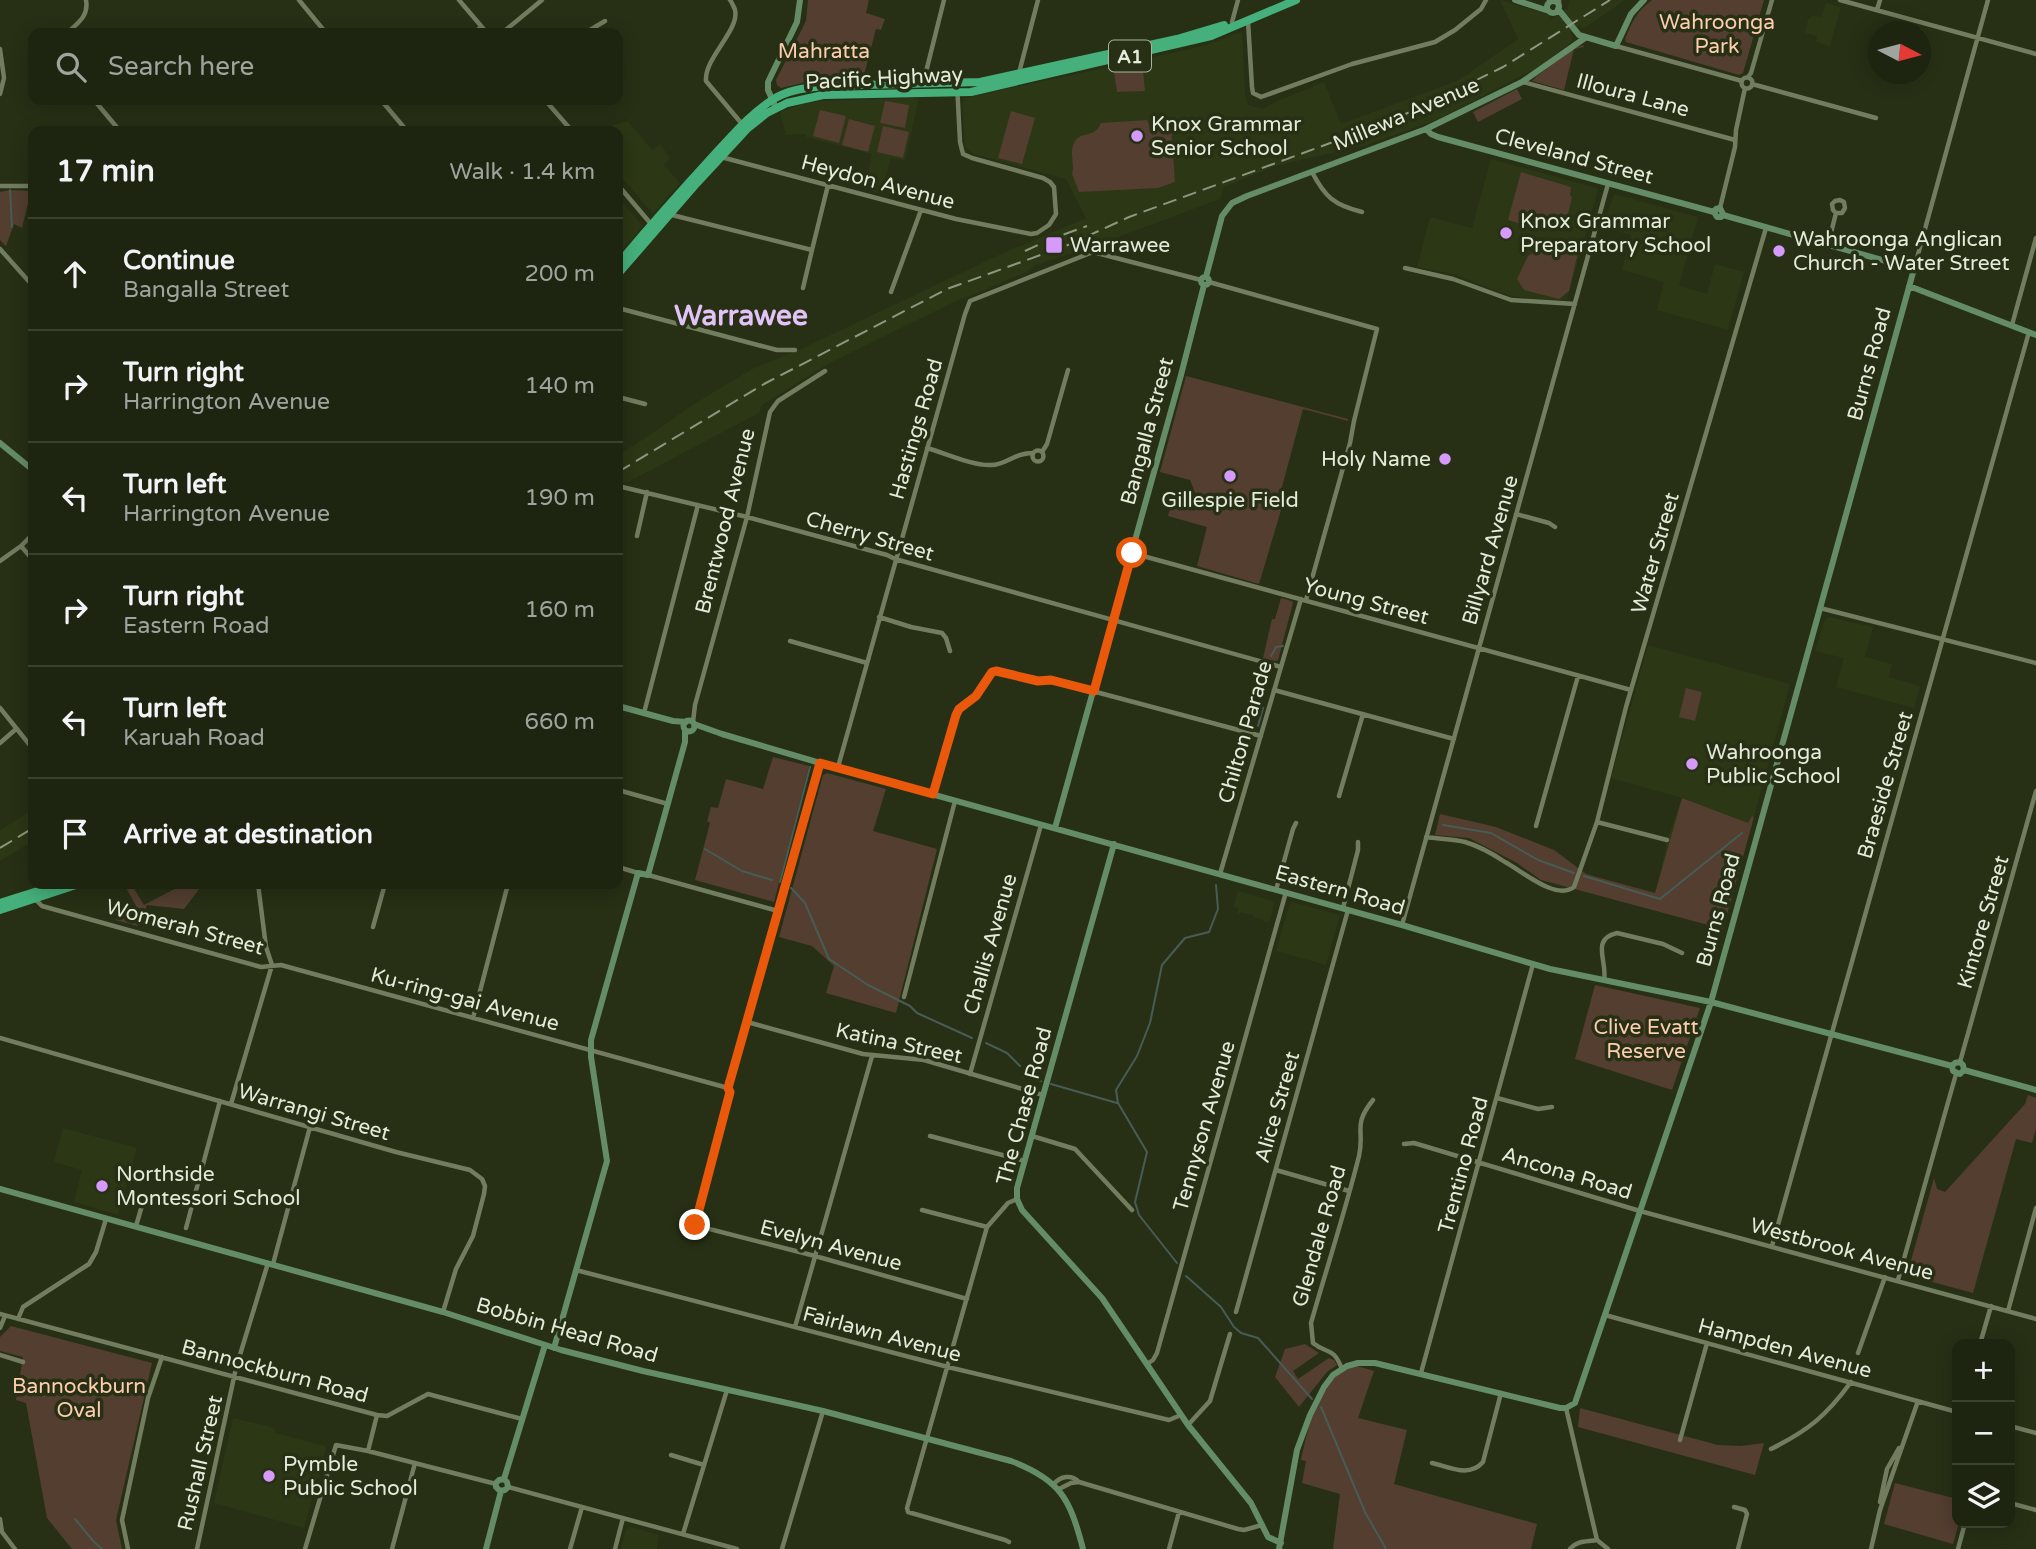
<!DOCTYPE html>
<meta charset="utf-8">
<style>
:root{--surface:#1d2410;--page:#252c19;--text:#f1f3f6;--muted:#a0a49f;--line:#3b4130}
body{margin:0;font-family:"Varela Round",sans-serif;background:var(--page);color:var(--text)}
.controls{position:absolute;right:21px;bottom:21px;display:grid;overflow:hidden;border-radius:14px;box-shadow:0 4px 18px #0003}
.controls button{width:63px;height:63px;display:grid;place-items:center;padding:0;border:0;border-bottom:2px solid var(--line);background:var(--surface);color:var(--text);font:35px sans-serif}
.compass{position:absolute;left:1868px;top:21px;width:63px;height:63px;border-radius:50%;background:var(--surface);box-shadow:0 4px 18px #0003;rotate:96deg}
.stop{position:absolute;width:21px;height:21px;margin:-16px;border:5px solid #ea580c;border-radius:50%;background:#fff}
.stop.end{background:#ea580c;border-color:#fff;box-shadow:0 2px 7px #0008}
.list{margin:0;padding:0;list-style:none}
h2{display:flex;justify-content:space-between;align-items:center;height:91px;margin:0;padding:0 28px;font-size:30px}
h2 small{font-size:23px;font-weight:400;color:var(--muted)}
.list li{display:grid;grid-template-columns:46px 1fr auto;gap:21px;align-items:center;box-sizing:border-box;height:112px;padding:0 28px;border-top:2px solid var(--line)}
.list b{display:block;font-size:26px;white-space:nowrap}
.list p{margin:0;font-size:23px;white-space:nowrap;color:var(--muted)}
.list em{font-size:23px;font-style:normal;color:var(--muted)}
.icon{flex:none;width:38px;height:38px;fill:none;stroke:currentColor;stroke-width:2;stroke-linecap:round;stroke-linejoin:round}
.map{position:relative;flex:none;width:2036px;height:1549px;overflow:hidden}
.search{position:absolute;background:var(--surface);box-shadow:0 4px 18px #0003;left:28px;top:28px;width:595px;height:77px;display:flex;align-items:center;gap:18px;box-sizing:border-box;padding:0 24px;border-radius:14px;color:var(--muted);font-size:26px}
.panel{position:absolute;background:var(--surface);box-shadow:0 4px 18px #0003;left:28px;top:126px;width:595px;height:763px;border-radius:14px}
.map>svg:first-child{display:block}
</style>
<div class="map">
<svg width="2036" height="1549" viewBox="0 0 2036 1549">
<rect width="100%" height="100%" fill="#273015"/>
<path fill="#2c3715" d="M1500,0L1550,15V20L1568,8L1570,0H1625L1583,29L1580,26L1571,31L1573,41L1539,67L1436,120L1367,145L1275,166L1224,187L1220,199L1094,246L1036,265L1026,272L970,296L962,298L828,364L762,405L759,413L628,482H618V455L650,435L694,404L752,369L801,349L999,255L1086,218L1066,179L974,154L965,147L962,102L965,98L1190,49L1212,43L1240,32L1242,35L1245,94L1248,105L1263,109L1275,102L1324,82L1341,124L1459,80L1518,39Z
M1826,3L1841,7L1830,46L1816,42L1817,36L1805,33L1808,19L1813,15L1820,17L1822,15Z
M919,98L906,157L904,161L891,158L881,194L865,189L872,154L806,137V134L786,135L780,112L802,104L821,101Z
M628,121L652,150L660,144L670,158L664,165L680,183L653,214L618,173V131H598L602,128Z
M1491,159L1597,188L1598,190L1567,299L1553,301L1511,296L1453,274L1417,267L1430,217L1472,228Z
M1614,194L1698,217L1679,286L1707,294L1715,264L1744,272L1728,330L1657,310L1664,282L1622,270L1631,235L1603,227Z
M618,197L642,225V227L618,255Z
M1829,617L1873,627L1865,657L1892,664L1889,677L1920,686L1914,708L1836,687L1844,658L1815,651L1825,620Z
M1648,645L1790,684L1754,817H1752L1749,823L1658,884L1667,840L1682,798L1611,778Z
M33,810V841L0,861V830Z
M1238,891L1273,901L1274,904L1270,920L1267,922L1253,917V915L1241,912L1240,914L1237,913L1238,908L1233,907Z
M1292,902L1340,915L1326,965L1276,951L1289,906Z
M63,1128L137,1148L118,1215L74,1202L82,1170L54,1162Z
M233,1418L274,1428L276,1433L325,1446L326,1448L304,1528L214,1503Z
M631,1527L659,1535L657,1549H621L626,1530Z"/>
<path fill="#533e30" d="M808,0H869L866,13L885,19L881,30L876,29L863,79L807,82L781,88L777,85L776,80L806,21Z
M1652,0H1764L1743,73L1739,75L1626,42L1625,40C1631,23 1637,11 1652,0Z
M1583,45L1584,47L1574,49L1564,90L1532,81L1537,76L1572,50Z
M1138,69L1143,71L1145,91L1117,92L1114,72Z
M1517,89L1522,99L1478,122L1473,112Z
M885,101L909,105L905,128L880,123Z
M820,110L846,116L839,143L813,136Z
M1011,111L1035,118L1022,164L998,158Z
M849,119L875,126L868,152L842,145Z
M1147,120L1149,125L1154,129L1171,127L1175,182L1158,188L1079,192L1072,174C1075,164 1069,153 1074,143C1080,130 1095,139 1101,123Z
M883,126L909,132L903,158L877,152Z
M1521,172L1571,187L1570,196L1572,197L1567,219L1558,221L1565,222V227L1553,225L1554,222L1551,223L1533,219L1531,227L1508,220Z
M10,190L31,191L22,228L14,224L6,246L0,240V192Z
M1552,241L1569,246L1578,253L1569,291L1559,299L1524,290L1517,279L1528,256Z
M1186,376L1348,419V421L1303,409L1279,498L1284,500L1259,584L1197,566L1207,527L1168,516L1171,505L1195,511L1198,501L1190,480L1160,472Z
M1281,598L1292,601L1293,603L1278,660L1275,661L1263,658L1272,619H1275Z
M1686,688L1702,692L1695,721L1679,717Z
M773,757L809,766L774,902L695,880L710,823L707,821L711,807L718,808L726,779L763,789Z
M827,773L886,789L873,831L937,849L896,1013L826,993L834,966L812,946L779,937L823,775Z
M1682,798L1748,823L1752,816L1754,817L1723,929L1541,880L1517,863L1469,838L1435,835L1440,814L1496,827L1554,850L1586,874L1655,893Z
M124,884H131L144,905L184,884H203L184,909L147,905L138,926L115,920L136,906Z
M1595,985L1700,1008L1672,1090L1575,1059Z
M2028,1095L2036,1098V1129L2032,1143L2016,1139L1973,1293L1907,1275L1934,1178L1937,1189L1945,1192L2025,1104Z
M11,1326L152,1363L116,1520L122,1549H72L47,1518L26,1403L16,1400L23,1357L0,1351V1337Z
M1305,1344L1319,1353L1293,1371L1298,1379L1329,1358L1334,1360L1337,1365L1327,1372L1299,1407L1275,1377L1285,1349Z
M1357,1366L1374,1371L1358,1418L1407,1430L1394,1484L1537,1524L1531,1549H1333L1340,1494L1302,1483L1306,1461L1301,1460C1309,1427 1318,1373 1357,1366Z
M1580,1408L1718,1445L1741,1446L1764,1443L1755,1475L1578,1427Z
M1895,1483L1957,1499V1523H1959L1953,1544L1884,1524Z"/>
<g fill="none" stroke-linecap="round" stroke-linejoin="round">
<path stroke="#475c57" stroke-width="2" d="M10,190L12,227
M1271,656L1276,647L1283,646
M1258,726L1263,708
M1443,825L1491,833L1538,860L1574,873
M705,849L742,871L772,880
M1584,876L1660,899L1742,833
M780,882L810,767
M791,888L805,903L829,959L868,985L910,1006L917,1013L972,1038
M986,1043L1007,1053L1020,1066
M1023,1077L1041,1081
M1051,1084L1117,1103
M1177,1263L1139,1215L1135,1202L1147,1152L1118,1103L1116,1090L1137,1056L1150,1023L1162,965L1185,938L1209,932L1218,909L1216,885
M1186,1276L1221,1307L1234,1327L1241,1333L1258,1338L1312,1399
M1321,1407L1365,1512L1386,1549
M75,1519L94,1542L102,1549"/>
<path stroke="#727c5f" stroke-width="4.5" d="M299,0L326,33
M459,0L487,33
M730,0C731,1 735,9 735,10C740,30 704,58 706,81L742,124
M1559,0V5
M1840,0L2036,54
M1550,1V0
M1877,10L1880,0
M1248,21L1252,87L1253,93L1261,97L1352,64L1435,42L1455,30L1481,9L1486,0
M1232,22L1238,0
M67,33C78,23 89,16 86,0
M474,33L481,27
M502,33L542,0
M585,33L605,21
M1616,46L1742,81
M0,49L4,78L0,94
M1019,73L1038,0
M1748,77L1751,73L1772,0
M1741.5 83a5.5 5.5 0 1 1 11 0a5.5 5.5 0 1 1-11 0Z
M1523,82L1735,140
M923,84L944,0
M1752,84L1876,118
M94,100L120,131
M381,100L407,131
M545,100L572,131
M721,157L956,219L1031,234L1037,233L1049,225L1056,214L1054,187L1050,182L1043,178L972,158L963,154L960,142L957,83
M1312,172C1325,197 1334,205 1362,212
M618,185L651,224
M0,186H33
M1720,208L1735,147L1736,130L1745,88
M668,214L812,250L828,185
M1828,245L1836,213L1833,210L1832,204L1835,201L1840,200L1844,202L1845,208L1842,213H1836
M0,249L33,286
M1405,268L1453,279L1511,300L1575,304
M1914,269L1988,0
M1209,282L1377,329L1354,421L1350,443L1306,600
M803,288L812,250
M891,292L921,210
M618,308L777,350H795
M2012,325L2036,238
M618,397L645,404
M927,448C945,453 973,466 991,465C1007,465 1013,453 1033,453
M1032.5 456a5.5 5.5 0 1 1 11 0a5.5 5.5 0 1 1-11 0Z
M1042,452L1047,444L1068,370
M618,486L747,517L887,555L895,559L1281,667
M1516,514L1549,523L1555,527
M637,536L647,492
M21,546L33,560
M1132,553L1631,690
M0,561L21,546L33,534
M1820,608L2036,663
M879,617L911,627L942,633L946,638L950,651
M790,641L867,663
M1274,690L1454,739
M0,708L33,749
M644,713L698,505
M693,722L695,705L747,517L770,412L778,401L825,371
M0,743L16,729
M838,767L965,314L970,301L1093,252L1201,280
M618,790L668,804
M933,794L955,715L959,709L976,696L992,672L996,671L1038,681L1051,680L1261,736
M1339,796L1363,714
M1597,822L1667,840
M1536,826L1578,676
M1426,837C1439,839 1453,839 1465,842C1479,846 1493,854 1505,862C1522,871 1556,901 1574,887L1597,822L1626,707L1766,228
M618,867L638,873
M1220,874L1301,599
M648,875L778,911
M258,884L266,947L272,965
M1276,890L1293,829L1296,823
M35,899L42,906L261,967L281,965L728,1088
M1343,908L1358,850V842
M1402,925L1608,184
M373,927L385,884
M1604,980C1608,962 1590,939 1617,933L1663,944L1682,953
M904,997L955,801
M473,1018L508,884
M747,1022L863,1054L924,1060L1043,1095
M0,1038L396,1152L470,1170L482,1179L485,1186L484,1194L473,1236L456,1269L443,1312
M1960,1062L2036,791
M970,1074L1041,825
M1497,1098L1538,1109L1552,1107
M231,1104L272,965
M930,1136L1025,1161
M1032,1136L1075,1149L1132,1210
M1404,1144L1414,1143L1640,1211L2036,1319
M1276,1170L1349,1191
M922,1210L987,1227L1008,1203L1017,1199
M686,1223L815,1256L967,1299
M695,1225L730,1092L728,1088L820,763
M136,1226L143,1202L152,1196
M987,1227L907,1508L908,1512L1005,1540L1009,1542
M186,1228L220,1101
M1772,1246L2029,332
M273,1264L310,1127
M576,1270L948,1367L1169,1420L1181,1415
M1898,1280L1956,1074
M2008,1311L2036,1208
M1236,1312L1348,910
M0,1314L377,1415L387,1416L428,1394L522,1419
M1605,1315L1957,1412
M18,1319L23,1307L89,1264L96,1252L106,1219
M795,1327L872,1056
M0,1328L5,1316
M1980,1344L1991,1306
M1858,1353L1885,1277
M0,1355L23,1362
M1147,1364L1153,1360L1157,1353L1286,892
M1342,1369C1333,1346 1328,1355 1313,1343L1311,1323C1327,1267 1345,1212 1359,1156C1365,1130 1352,1126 1373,1100
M1421,1373L1533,964
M1566,1408L1597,1540L1608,1549
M1188,1425L1210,1401L1230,1334
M2010,1426L2036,1433
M1680,1440L1707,1343
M1771,1449C1809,1430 1826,1416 1851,1382
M368,1451L377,1415
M671,1455L704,1465
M1432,1463C1450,1467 1469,1478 1483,1462L1501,1393
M1054,1484C1060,1476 1072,1474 1079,1482L1238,1529L1244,1530L1262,1525
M508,1487L737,1549
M1059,1489L1071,1483L1079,1482
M1880,1502L1887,1469L1899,1448
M2010,1503L2036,1510
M1734,1507L1745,1510L1747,1514L1738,1549
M0,1519L2,1532L15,1549
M683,1534L727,1390
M128,1549L122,1520L148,1398L162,1357
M197,1549L236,1368L268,1263
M305,1549L336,1445L368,1451L496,1484
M392,1549L415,1463
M570,1549L582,1507
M615,1549L623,1518
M782,1549L823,1411
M1169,1549L1179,1512
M1570,1549C1577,1540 1587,1542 1597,1540
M1871,1549L1880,1510L1918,1401
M1958,1549L1965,1523"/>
<path stroke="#648c67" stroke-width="6" d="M1515,0L1549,11
M1547 7a6 6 0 1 1 12 0a6 6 0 1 1-12 0Z
M1558,9L1579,35L1616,46L1631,14L1644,0
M776,108L768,90V82L797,22L800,0
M1426,129L1431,134L1438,137L1714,212L1717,217H1721L1723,214L1720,208L1716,209L1714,212
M1201 281a4 4 0 1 1 8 0a4 4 0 1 1-8 0Z
M1206,277L1222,216L1232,203L1247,196L1426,129L1522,82L1585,38
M1909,286L2036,335
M0,443L33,470
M618,706L673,721L686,722
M683.5 726a5.5 5.5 0 1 1 11 0a5.5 5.5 0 1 1-11 0Z
M694,724L722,734L820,763L1402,925L1550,969L1711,1002L1952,1066
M1055,828L1181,375L1204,285
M1114,844L1017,1188V1199L1022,1210L1102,1298L1188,1425L1251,1503L1268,1537L1281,1543
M1952,1066L1955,1063L1960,1062L1963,1065L1964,1070
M1952,1066L1953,1071L1960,1074L1964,1070
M1964,1070L2036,1090
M0,1189L443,1312L561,1350L643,1371L823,1411L1011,1461C1061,1480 1070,1499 1083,1549
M554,1348L607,1161L591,1057V1040L638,873L648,875L685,742V730
M504,1479L499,1480L496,1483V1487L500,1491L505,1490L508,1487L507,1482L504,1479L545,1345
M486,1549L501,1491
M1279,1549L1297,1450L1310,1415L1324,1387L1333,1375L1347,1366L1358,1363H1375L1560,1408H1566L1575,1403L1711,1002L1914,269L1723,215"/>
<path stroke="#45b07b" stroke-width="8" d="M618,264C649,227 681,191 714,155C732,136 749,115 772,100C787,90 805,88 823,86L980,82L1177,39L1224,25
M618,274L697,183L747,129L767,113L787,103L823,95L971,92L1211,36L1296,0
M0,903L60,884
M0,910L79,884"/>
<path stroke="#8f9782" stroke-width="2" stroke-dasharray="14 7" stroke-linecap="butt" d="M1025,251L1051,239L1087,226
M618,472L764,384L947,289L1068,245L1129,217L1333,142L1413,111L1503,67L1610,0
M0,848L33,828"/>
</g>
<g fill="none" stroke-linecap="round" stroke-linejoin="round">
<path stroke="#ea580c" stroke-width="9" d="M695,1225L730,1092L728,1088L820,763L933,794L956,715L959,709L976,696L992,672L996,671L1038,681L1051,680L1094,691L1132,553"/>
</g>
<g fill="#d69bfa" stroke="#273015" stroke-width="2.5">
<circle cx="1137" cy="136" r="7"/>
<circle cx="1506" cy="233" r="7"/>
<rect x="1045" y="236" width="18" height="18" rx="3.5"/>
<circle cx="1779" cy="251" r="7"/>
<circle cx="1445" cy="459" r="7"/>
<circle cx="1230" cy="476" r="7"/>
<circle cx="1692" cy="764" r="7"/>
<circle cx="102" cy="1186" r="7"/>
<circle cx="269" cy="1476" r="7"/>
</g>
<g text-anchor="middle" stroke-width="7" stroke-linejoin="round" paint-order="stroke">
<rect fill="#273015" stroke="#acb3a0" stroke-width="2" x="1109" y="40.5" width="42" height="31" rx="5"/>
<g font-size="19" font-weight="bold" fill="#e5ebdb">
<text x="1130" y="63">A1</text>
</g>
<g font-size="21" fill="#fdcdad" stroke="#273015">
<text x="1717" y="29">Wahroonga<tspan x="1717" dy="24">Park</tspan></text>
<text x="824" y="58">Mahratta</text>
<text x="1646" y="1034">Clive Evatt<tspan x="1646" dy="24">Reserve</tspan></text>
<text x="79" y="1393">Bannockburn<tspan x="79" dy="24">Oval</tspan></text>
</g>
<g font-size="21" fill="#e5ebdb" stroke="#273015">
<text transform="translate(884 78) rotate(-3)" y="7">Pacific Highway</text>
<text transform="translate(1633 95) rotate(15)" y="7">Illoura Lane</text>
<text transform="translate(1406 114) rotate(-23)" y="7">Millewa Avenue</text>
<text transform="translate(1574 156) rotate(15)" y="7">Cleveland Street</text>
<text transform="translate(878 182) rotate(15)" y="7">Heydon Avenue</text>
<text transform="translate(1869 364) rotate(-75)" y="7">Burns Road</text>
<text transform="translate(916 429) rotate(-74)" y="7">Hastings Road</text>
<text transform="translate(1147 431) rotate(-75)" y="7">Bangalla Street</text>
<text transform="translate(725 521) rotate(-76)" y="7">Brentwood Avenue</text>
<text transform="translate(870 536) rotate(16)" y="7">Cherry Street</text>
<text transform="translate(1490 550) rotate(-74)" y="7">Billyard Avenue</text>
<text transform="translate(1655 553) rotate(-74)" y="7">Water Street</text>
<text transform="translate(1366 601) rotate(15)" y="7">Young Street</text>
<text transform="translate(1245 732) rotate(-74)" y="7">Chilton Parade</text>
<text transform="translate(1885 785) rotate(-74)" y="7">Braeside Street</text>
<text transform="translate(1340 890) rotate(16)" y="7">Eastern Road</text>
<text transform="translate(1718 910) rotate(-75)" y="7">Burns Road</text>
<text transform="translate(1983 922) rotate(-74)" y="7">Kintore Street</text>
<text transform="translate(185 927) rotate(15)" y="7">Womerah Street</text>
<text transform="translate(990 944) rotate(-74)" y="7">Challis Avenue</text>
<text transform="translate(465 999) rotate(15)" y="7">Ku-ring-gai Avenue</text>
<text transform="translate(899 1043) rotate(12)" y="7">Katina Street</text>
<text transform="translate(1024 1106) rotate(-75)" y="7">The Chase Road</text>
<text transform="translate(1277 1107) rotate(-74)" y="7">Alice Street</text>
<text transform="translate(314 1112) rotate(16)" y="7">Warrangi Street</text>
<text transform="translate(1204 1126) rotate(-74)" y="7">Tennyson Avenue</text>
<text transform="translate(1463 1165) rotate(-75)" y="7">Trentino Road</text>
<text transform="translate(1567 1173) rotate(17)" y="7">Ancona Road</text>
<text transform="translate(1319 1236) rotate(-74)" y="7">Glendale Road</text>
<text transform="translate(831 1245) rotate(15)" y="7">Evelyn Avenue</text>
<text transform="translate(1842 1249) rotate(15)" y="7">Westbrook Avenue</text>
<text transform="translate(567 1330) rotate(16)" y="7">Bobbin Head Road</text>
<text transform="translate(882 1334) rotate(15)" y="7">Fairlawn Avenue</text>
<text transform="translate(1785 1348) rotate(15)" y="7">Hampden Avenue</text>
<text transform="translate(275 1371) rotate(15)" y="7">Bannockburn Road</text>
<text transform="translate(200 1463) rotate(-77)" y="7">Rushall Street</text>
</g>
<g font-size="21" fill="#e5ebdb" stroke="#273015" text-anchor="start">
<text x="1151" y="131">Knox Grammar<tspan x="1151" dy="24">Senior School</tspan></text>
<text x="1520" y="228">Knox Grammar<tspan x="1520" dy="24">Preparatory School</tspan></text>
<text x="1793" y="246">Wahroonga Anglican<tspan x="1793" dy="24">Church - Water Street</tspan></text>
<text x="1070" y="252">Warrawee</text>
<text x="1431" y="466" text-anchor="end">Holy Name</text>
<text x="1230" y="507" text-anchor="middle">Gillespie Field</text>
<text x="1706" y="759">Wahroonga<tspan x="1706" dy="24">Public School</tspan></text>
<text x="116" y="1181">Northside<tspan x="116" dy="24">Montessori School</tspan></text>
<text x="283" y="1471">Pymble<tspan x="283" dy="24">Public School</tspan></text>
</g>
<g font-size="28" font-weight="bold" fill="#e2c2f8" stroke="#273015">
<text x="741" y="325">Warrawee</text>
</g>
</g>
</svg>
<div class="controls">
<button>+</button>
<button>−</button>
<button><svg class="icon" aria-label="layers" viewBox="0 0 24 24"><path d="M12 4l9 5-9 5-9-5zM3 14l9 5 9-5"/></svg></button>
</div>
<svg class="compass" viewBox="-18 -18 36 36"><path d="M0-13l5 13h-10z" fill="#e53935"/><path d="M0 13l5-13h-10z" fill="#a0a49f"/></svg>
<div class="stop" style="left:1132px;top:553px"></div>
<div class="stop end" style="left:695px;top:1225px"></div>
<div class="search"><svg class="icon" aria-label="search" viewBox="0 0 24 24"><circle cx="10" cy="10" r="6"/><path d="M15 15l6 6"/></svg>Search here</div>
<section class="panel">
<h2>17 min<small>Walk · 1.4 km</small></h2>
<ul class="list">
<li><svg class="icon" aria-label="ahead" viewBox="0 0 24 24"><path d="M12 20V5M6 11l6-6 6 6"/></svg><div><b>Continue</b><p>Bangalla Street</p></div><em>200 m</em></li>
<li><svg class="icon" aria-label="right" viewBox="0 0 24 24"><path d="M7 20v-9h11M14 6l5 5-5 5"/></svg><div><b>Turn right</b><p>Harrington Avenue</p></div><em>140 m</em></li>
<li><svg class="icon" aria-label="left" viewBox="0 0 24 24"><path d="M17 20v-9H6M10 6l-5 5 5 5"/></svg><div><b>Turn left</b><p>Harrington Avenue</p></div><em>190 m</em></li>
<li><svg class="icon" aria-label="right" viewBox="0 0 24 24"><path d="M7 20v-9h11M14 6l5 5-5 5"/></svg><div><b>Turn right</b><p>Eastern Road</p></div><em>160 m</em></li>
<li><svg class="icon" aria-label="left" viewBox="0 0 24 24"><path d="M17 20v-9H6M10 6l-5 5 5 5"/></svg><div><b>Turn left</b><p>Karuah Road</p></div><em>660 m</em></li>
<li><svg class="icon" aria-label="arrive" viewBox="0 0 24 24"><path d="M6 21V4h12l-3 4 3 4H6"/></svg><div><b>Arrive at destination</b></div></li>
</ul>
</section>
</div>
